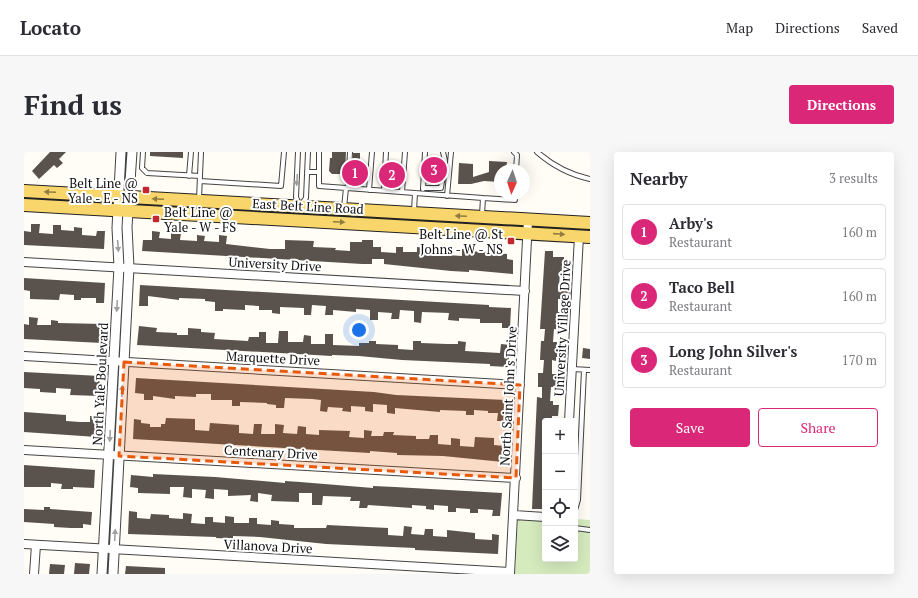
<!DOCTYPE html>
<meta charset="utf-8">
<style>
:root{--surface:#fff;--page:#f7f7f7;--text:#2b2b33;--muted:#7c7c81;--line:#e1e1e2;--accent:#db2777}
body{margin:0;font-family:"PT Serif",serif;background:var(--page);color:var(--text)}
.controls{position:absolute;right:12px;bottom:12px;display:grid;overflow:hidden;border-radius:4px;box-shadow:0 4px 16px #0002}
.controls button{width:36px;height:36px;display:grid;place-items:center;padding:0;border:0;border-bottom:1px solid var(--line);background:var(--surface);color:var(--text);font:20px sans-serif}
.compass{position:absolute;left:470px;top:12px;width:36px;height:36px;border-radius:50%;background:var(--surface);box-shadow:0 4px 16px #0002;rotate:183deg}
.you{position:absolute;left:335px;top:178px;width:14px;height:14px;margin:-10px;border:3px solid #fff;border-radius:50%;background:#1a73e8;box-shadow:0 0 0 6px #1a73e833}
.badge{display:grid;place-items:center;width:26px;height:26px;border-radius:50%;background:var(--accent);color:#fff;font-size:13px;font-weight:700}
.pin{position:absolute;translate:-50% -50%;border:2px solid #fff;box-shadow:0 1px 4px #0006}
.list{margin:0;padding:0;list-style:none}
h2{display:flex;justify-content:space-between;align-items:center;height:52px;margin:0;padding:0 16px;font-size:17px}
h2 small{font-size:13px;font-weight:400;color:var(--muted)}
.list li{display:grid;grid-template-columns:26px 1fr auto;gap:12px;align-items:center;box-sizing:border-box;height:56px;margin:0 8px 8px;padding:0 8px;border:1px solid var(--line);border-radius:4px}
.list b{display:block;font-size:15px;white-space:nowrap}
.list p{margin:0;font-size:13px;white-space:nowrap;color:var(--muted)}
.list em{font-size:13px;font-style:normal;color:var(--muted)}
.actions{display:flex;gap:8px;padding:12px 16px}
.actions a{flex:1;padding:9px 0;border:1px solid var(--accent);border-radius:4px;text-align:center;font-size:14px;color:var(--accent)}
.actions .main{background:var(--accent);color:#fff}
.icon{flex:none;width:22px;height:22px;fill:none;stroke:currentColor;stroke-width:2;stroke-linecap:round;stroke-linejoin:round}
.map{position:relative;flex:none;width:566px;height:422px;overflow:hidden;border-radius:4px}
header{display:flex;align-items:center;gap:24px;box-sizing:border-box;height:56px;padding:0 20px;background:var(--surface);border-bottom:1px solid var(--line)}
header strong{font-size:19px}
nav{display:flex;gap:22px;margin-inline-start:auto;font-size:14px}
.intro{display:flex;align-items:center;justify-content:space-between;box-sizing:border-box;height:96px;padding:0 24px}
h1{margin:0;font-size:28px}
.button{padding:10px 18px;border-radius:4px;background:var(--accent);color:#fff;font-size:14px;font-weight:700}
main{display:flex;gap:24px;padding:0 24px}
aside{flex:1;background:var(--surface);border-radius:4px;box-shadow:0 4px 16px #0002}
.map>svg:first-child{display:block}
</style>
<header>
<strong>Locato</strong>
<nav><a>Map</a><a>Directions</a><a>Saved</a></nav>
</header>
<div class="intro"><h1>Find us</h1><a class="button">Directions</a></div>
<main>
<div class="map">
<svg width="566" height="422" viewBox="0 0 566 422">
<rect width="100%" height="100%" fill="#fffdf5"/>
<path fill="#d5ebbd" d="M494,364L521,365V407H551V367L566,368V422H491Z"/>
<path fill="#5a524d" d="M26,0H42L35,7L39,11L33,16L30,13L15,27L8,19Z
M126,0H159V6L126,4Z
M308,0H322L321,22H308L305,19L306,6H308Z
M329,1H336V28H328Z
M404,8L413,9L412,11L417,12L415,28H406V25H403Z
M365,9L374,10L373,32L364,31Z
M465,9L483,10L482,18H476V30L460,29L447,32H434L435,11L449,12V25L465,20Z
M7,72H16L15,81L29,82V73H37V78L50,79V75L58,76V83L72,84L73,79H81L80,97L0,93V79L7,80Z
M128,79L136,80L135,86L147,87V80L157,81L156,88L173,89V83L181,84L180,89L195,90V83L203,84L202,92L246,97H261V88L290,89L289,95L312,96L311,98L326,99V90H338V88H349V95H357V100L372,101V95H379V100H393V95L402,96L401,98L414,99L415,96L423,97V103L438,104V97H446V99L483,102V107L489,108V122L445,118V120L427,119L360,112V107H348V112H338L118,99L119,88H128Z
M521,99H529V105H540V120L536,119L535,135H547L546,147H534V160L538,161V178L530,177L529,190H533V193L544,194L543,206L532,205V209L528,208V222H541L540,235H527L526,249H529V253H535L534,264H528V266H525L524,269H521V357H508L513,245L518,246V235H514V221H519L520,208H516L517,189H520L521,177H516Z
M0,126L81,131L80,151H72V146H57V148H50V143L36,142L35,148L6,147V139L0,138Z
M116,133L465,153V155L487,156L486,176H478V171H456V167L435,166V169L424,168L425,161L398,160L397,171L390,170V159L376,158L375,167H367L368,161L354,160V168H346V158L332,157V160L309,158V163H301L302,154L288,153L287,163H280V156L256,155V162L248,161V158H235V154L221,153V158L199,157V159H191V150L181,149V147L155,146V148L124,144V154H115Z
M5,165L14,166L13,173H27V168L34,169V171L79,172L78,191L0,187V172L5,173Z
M115,174L133,176L132,180L153,181V183H164V176L177,177V180L191,181L190,187L224,189L225,185H235V180H242V191H254L255,179H264V190H279L280,183L287,184V192H301V182H309V193L335,194V191H345V189H352V192L374,193V197L389,198V189H397V191L423,192H434V189L442,190L441,199L476,201L477,192L486,193L484,215L466,214V212L378,208L335,204L308,203V204L113,193Z
M559,196L566,197V207L558,206Z
M0,220L76,224L75,244L46,243L47,237L32,236V241L16,240V237L0,236Z
M112,226L350,240L372,243L482,248L481,269H473L474,261H464V259L450,258V263H442V259L416,258V260L371,256V262L363,261V253L349,252V260L341,259V255L327,254V260L318,259L319,256L304,255L303,260L296,259L297,248L288,247L261,246L260,256H252V253L243,252V251L216,250V254H208V248H187V242H172V245L151,244V247L129,244V248H120V242L111,241Z
M0,260L42,263V269L56,270H66V264H74L73,285L0,280Z
M142,266L171,267V278L185,279L186,271L215,273V281L229,282L230,272H238L237,282H251V272L260,273L259,281L273,282L274,274L282,275V282L295,283V278L326,279L325,285L340,286V278L348,279L347,284H359L360,280H370L369,283L392,284V287H405L406,283H414V292L427,293V286L436,287V294L450,295L451,285L470,286V293L480,294L479,310L419,304L373,303V301L346,299V301L109,287L110,267L117,268V271L126,272V275H137V272H141Z
M0,313L71,318L70,336L49,335V337H37L38,332L27,331V335H0Z
M129,322L191,325L261,331V329L276,330L349,336V334L371,335L478,341L476,364H468L469,358L454,357V361H446V357L432,356V360H424V354L410,353V358L402,357V354L388,353V356L344,353L343,356H335L336,349H326L327,345L299,344L298,353H288V341H275V350L247,349L248,343L234,341V350L226,349L227,343L204,344V338L190,337V347L181,346L182,338L168,337V346L159,345L160,335H146V342L114,341V336L106,335L107,323L129,325Z
M20,355H26V357L68,360L67,373L59,372V376H47L30,375V372L0,370V357L20,358Z
M105,359L113,360V366L126,367L127,362L145,363V366L159,367V361L168,362L167,371L181,372V365H189V370L201,371V364L210,365V371H225V366H233V372L247,373V368L255,369V372L270,373V376H302L303,373L364,376V383L379,384L380,374L388,375L387,382L400,383L401,377H409V384L423,385V378L451,381V387L468,388V382L475,383L474,402L391,398V396L302,392L236,385L209,384V387L192,386V385L104,382Z
M51,411L66,412L65,422H50Z
M26,412L41,413L40,422H25Z
M102,414L141,416V422H101Z"/>
<g fill="none" stroke-linecap="round" stroke-linejoin="round">
<defs>
<path id="service" d="M119,0L118,16L123,21L176,24
M274,0L272,45L275,53
M490,0L493,3L492,18
M513,0C528,13 547,23 566,27
M283,20H295V34L459,46
M295,20V0
M165,24L167,0
M176,29L257,34L260,0
M324,36L326,0
M399,36H417L421,9L419,0
M399,37L401,0
M345,38L348,0
M360,39L362,0
M378,40L381,0
M423,44L427,0
M175,47L177,0
M277,53L282,46L284,0
M320,56L322,36
M390,59L391,41
M458,63L459,46L491,48V42
M548,217L566,218
M551,358L554,348L560,218
M551,376L566,378"/>
<path id="minor" d="M0,110L501,139
M0,204L496,233
M545,269L555,84
M0,298L492,326
M490,363L521,365
M0,392L486,420
M10,422L12,393
M486,422L504,68"/>
<path id="tertiary" d="M78,422L95,115L93,76L97,0
M89,422L105,115L103,75L108,0"/>
<path id="primary" d="M0,39L566,71
M0,53L566,85"/>
</defs>
<use href="#service" stroke="#444" stroke-width="6"/>
<use href="#minor" stroke="#444" stroke-width="10"/>
<use href="#tertiary" stroke="#444" stroke-width="11"/>
<use href="#primary" stroke="#222" stroke-width="14"/>
<use href="#service" stroke="#fff" stroke-width="4"/>
<use href="#minor" stroke="#fff" stroke-width="8"/>
<use href="#tertiary" stroke="#fff" stroke-width="9"/>
<use href="#primary" stroke="#f9d66b" stroke-width="12"/>
</g>
<defs><path id="oneway-solid" d="M-6-.8H1V-3.2L6.5 0L1 3.2V.8H-6Z"/></defs>
<g fill="#a0a0a0">
<use href="#oneway-solid" transform="translate(273 28) rotate(93)"/>
<use href="#oneway-solid" transform="translate(94 94) rotate(86)"/>
<use href="#oneway-solid" transform="translate(93 154) rotate(93)"/>
<use href="#oneway-solid" transform="translate(98 239) rotate(-87)"/>
<use href="#oneway-solid" transform="translate(86 284) rotate(93)"/>
<use href="#oneway-solid" transform="translate(91 383) rotate(-87)"/>
</g>
<g fill="#917d42">
<use href="#oneway-solid" transform="translate(26 40) rotate(-177)"/>
<use href="#oneway-solid" transform="translate(134 47) rotate(-177)"/>
<use href="#oneway-solid" transform="translate(437 64) rotate(-177)"/>
<use href="#oneway-solid" transform="translate(315 70) rotate(3)"/>
<use href="#oneway-solid" transform="translate(535 82) rotate(4)"/>
</g>
<path fill="#e8590c" fill-opacity="0.2" stroke="#e8590c" stroke-width="3" stroke-dasharray="8 5" stroke-linejoin="round" d="M100,210L496,233L492,326L95,304Z"/>
<g fill="#c4262e" stroke="#fff" stroke-width="1.5">
<rect x="118" y="34" width="8" height="8" rx="2"/>
<rect x="128" y="63" width="8" height="8" rx="2"/>
<rect x="483" y="85" width="8" height="8" rx="2"/>
</g>
<g text-anchor="middle" stroke-width="4" stroke-linejoin="round" paint-order="stroke">
<g font-size="13" fill="#111" stroke="#fff" text-anchor="end">
<text x="114" y="36">Belt Line @<tspan x="114" dy="15">Yale - E - NS</tspan></text>
<text x="140" y="65" text-anchor="start">Belt Line @<tspan x="140" dy="15">Yale - W - FS</tspan></text>
<text x="479" y="87">Belt Line @ St<tspan x="479" dy="15">Johns - W - NS</tspan></text>
</g>
<g font-size="13" fill="#111" stroke="#fff">
<text transform="translate(284 54) rotate(3)" y="5">East Belt Line Road</text>
<text transform="translate(251 112) rotate(3)" y="5">University Drive</text>
<text transform="translate(538 176) rotate(-87)" y="5">University Village Drive</text>
<text transform="translate(249 206) rotate(3)" y="5">Marquette Drive</text>
<text transform="translate(76 232) rotate(-87)" y="5">North Yale Boulevard</text>
<text transform="translate(484 244) rotate(-87)" y="5">North Saint John's Drive</text>
<text transform="translate(247 300) rotate(3)" y="5">Centenary Drive</text>
<text transform="translate(244 394) rotate(3)" y="5">Villanova Drive</text>
</g>
</g>
</svg>
<div class="controls">
<button>+</button>
<button>−</button>
<button><svg class="icon" aria-label="locate" viewBox="0 0 24 24"><circle cx="12" cy="12" r="6"/><path d="M12 2v4M12 18v4M2 12h4M18 12h4"/></svg></button>
<button><svg class="icon" aria-label="layers" viewBox="0 0 24 24"><path d="M12 4l9 5-9 5-9-5zM3 14l9 5 9-5"/></svg></button>
</div>
<svg class="compass" viewBox="-18 -18 36 36"><path d="M0-13l5 13h-10z" fill="#e53935"/><path d="M0 13l5-13h-10z" fill="#7c7c81"/></svg>
<div class="you"></div>
<div class="pin badge" style="left:331px;top:21px">1</div>
<div class="pin badge" style="left:368px;top:23px">2</div>
<div class="pin badge" style="left:410px;top:18px">3</div>
</div>
<aside>
<h2>Nearby<small>3 results</small></h2>
<ul class="list">
<li><span class="badge">1</span><div><b>Arby's</b><p>Restaurant</p></div><em>160 m</em></li>
<li><span class="badge">2</span><div><b>Taco Bell</b><p>Restaurant</p></div><em>160 m</em></li>
<li><span class="badge">3</span><div><b>Long John Silver's</b><p>Restaurant</p></div><em>170 m</em></li>
</ul>
<div class="actions"><a class="main">Save</a><a>Share</a></div>
</aside>
</main>
